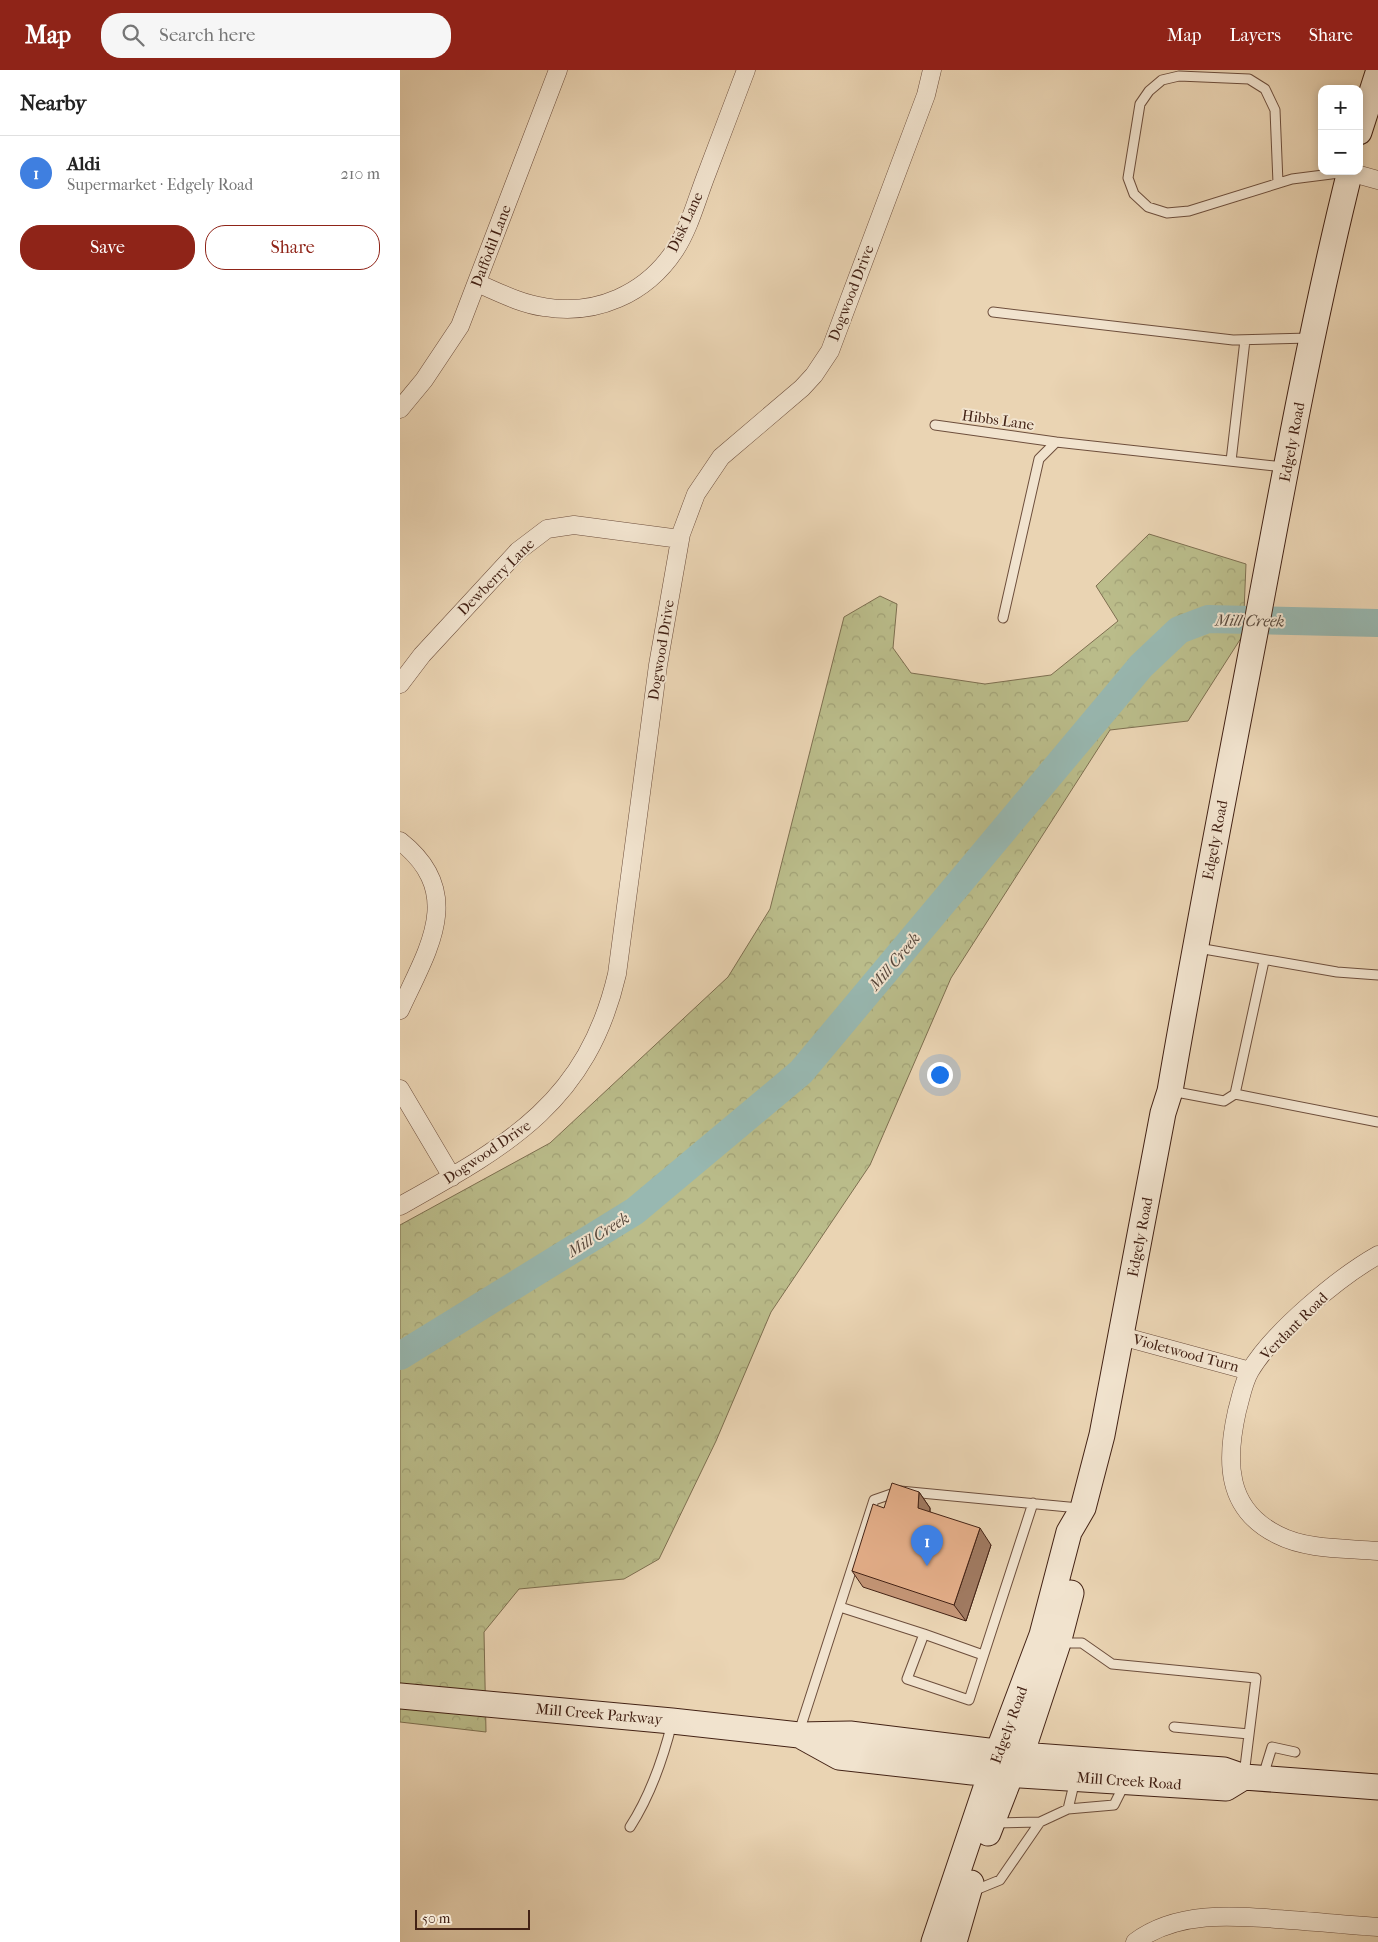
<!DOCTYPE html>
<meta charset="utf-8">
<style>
:root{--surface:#fff;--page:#f6f6f6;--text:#222;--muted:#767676;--line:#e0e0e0;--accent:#8f2418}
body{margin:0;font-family:"IM FELL French Canon",serif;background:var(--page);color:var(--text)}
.controls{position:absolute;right:15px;top:15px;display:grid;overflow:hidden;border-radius:10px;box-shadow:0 2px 8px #0003}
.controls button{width:45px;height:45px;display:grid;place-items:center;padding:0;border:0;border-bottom:1px solid var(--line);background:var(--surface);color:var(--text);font:25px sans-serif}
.scale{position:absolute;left:15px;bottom:12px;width:115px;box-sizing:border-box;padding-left:5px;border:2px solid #432215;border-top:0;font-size:14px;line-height:18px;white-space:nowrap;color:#432215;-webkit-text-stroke:4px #f1e3ce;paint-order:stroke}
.you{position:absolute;left:539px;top:1004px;width:18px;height:18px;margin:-12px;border:4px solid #fff;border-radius:50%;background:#1a73e8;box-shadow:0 0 0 8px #1a73e833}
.badge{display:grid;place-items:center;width:32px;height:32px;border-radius:50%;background:var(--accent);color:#fff;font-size:16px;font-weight:700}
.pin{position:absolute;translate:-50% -41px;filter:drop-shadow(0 1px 2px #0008)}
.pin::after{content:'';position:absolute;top:26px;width:18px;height:15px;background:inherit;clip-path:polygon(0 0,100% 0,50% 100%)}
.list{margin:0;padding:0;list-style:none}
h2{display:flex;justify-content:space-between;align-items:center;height:65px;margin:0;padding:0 20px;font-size:21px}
h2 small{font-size:16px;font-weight:400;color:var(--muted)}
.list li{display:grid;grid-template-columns:32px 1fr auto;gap:15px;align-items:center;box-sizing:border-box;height:75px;padding:0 20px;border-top:1px solid var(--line)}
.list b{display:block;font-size:19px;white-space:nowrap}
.list p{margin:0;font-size:16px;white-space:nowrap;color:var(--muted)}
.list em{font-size:16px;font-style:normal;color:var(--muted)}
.actions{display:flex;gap:10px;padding:15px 20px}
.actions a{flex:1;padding:11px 0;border:1px solid var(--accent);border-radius:20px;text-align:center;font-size:18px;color:var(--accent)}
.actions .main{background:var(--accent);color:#fff}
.icon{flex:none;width:28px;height:28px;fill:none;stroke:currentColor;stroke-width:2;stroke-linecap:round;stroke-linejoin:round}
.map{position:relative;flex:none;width:978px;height:1872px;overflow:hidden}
header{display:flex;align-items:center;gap:30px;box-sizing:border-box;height:70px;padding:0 25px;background:var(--accent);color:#fff}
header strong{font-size:24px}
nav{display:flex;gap:28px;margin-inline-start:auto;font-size:18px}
.search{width:350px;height:45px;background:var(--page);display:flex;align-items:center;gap:12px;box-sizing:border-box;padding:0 18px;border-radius:20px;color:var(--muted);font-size:19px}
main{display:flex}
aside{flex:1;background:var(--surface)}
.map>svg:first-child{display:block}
</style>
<header>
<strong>Map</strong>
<div class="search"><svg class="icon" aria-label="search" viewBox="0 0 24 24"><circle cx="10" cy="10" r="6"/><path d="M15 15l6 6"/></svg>Search here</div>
<nav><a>Map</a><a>Layers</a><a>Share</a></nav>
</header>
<main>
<aside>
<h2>Nearby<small></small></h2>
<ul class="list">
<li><span class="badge" style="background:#3f7fe0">1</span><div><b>Aldi</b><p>Supermarket · Edgely Road</p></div><em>210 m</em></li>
</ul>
<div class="actions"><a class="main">Save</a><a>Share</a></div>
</aside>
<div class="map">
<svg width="978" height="1872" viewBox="0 0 978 1872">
<defs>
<pattern id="forest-crowns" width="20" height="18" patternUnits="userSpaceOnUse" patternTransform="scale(1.25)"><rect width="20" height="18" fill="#babc8a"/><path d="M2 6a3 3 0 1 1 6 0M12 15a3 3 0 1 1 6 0" fill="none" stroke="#a1a176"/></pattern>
</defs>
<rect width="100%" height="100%" fill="#ead4b3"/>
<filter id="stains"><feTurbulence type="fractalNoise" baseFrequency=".004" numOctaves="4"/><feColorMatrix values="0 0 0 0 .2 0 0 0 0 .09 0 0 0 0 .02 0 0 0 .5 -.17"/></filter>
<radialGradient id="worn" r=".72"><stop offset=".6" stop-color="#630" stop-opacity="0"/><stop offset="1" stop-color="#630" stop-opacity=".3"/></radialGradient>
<path fill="url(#forest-crowns)" stroke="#7e6f50" d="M749,464L846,494L843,565L788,651L710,660L551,908L470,1095L371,1242L316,1371L259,1489L224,1509L119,1519L84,1562L86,1662L0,1652V1155L150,1073L328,907L370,839L444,547L480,526L497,534L493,578L511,603L585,614L651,605L718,551L696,516Z"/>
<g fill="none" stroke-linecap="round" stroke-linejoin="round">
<path stroke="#98b8b1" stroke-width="28" d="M0,1286L235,1141L401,1002L741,596L779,560L808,549L978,553"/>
<defs>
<path id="lane" d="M878,113L875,40L865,19L849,9L779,6L762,10L749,21L740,34L728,108L734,124L748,137L767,143L789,141L892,109L947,102
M593,242L833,270L910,268
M535,355L656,372
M831,391L845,270
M603,548L639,389L656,372L884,397
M798,878L937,902L978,905
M771,1021L824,1031L835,1024L978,1052
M835,1024L864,891
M440,1537L524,1564
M660,1573H682L712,1594L856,1608L844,1705
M583,1585L524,1564L507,1609L569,1630L633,1433
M774,1657L849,1664
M399,1662L474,1430L500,1421L679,1438
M863,1706L872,1677L895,1682
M668,1739L675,1710
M640,1752L668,1739L714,1735L724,1715
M230,1757C250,1726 263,1689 272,1653
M573,1821L600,1810L640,1752L595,1753"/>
<path id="street" d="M949,102L978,110
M77,213C98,222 121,234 144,237C196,246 246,224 275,180C290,157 297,128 307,103C320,69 333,34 346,0
M0,339L24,310L60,256L158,0
M0,614L22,585L118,481L147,459L174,455L280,469
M0,771C66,823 28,879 0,940
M0,1019L52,1107
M0,1136C107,1076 187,1033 217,904L258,595L281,464L296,424L321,387L402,318L414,305L430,281L526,25L532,0
M978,1185C939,1207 873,1262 850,1301C843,1313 841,1327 837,1341C826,1390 825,1439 878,1465C907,1480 946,1478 978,1481
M721,1266L850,1301
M735,1872C779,1839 839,1846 890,1850C919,1852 949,1855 978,1857"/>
<path id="secondary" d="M959,62L978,3
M0,1626L272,1651L399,1665L450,1664L621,1685L824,1700L844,1707L978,1717
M401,1666L439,1687L572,1702L826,1718L844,1707
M588,1763L611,1704L621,1685L658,1573L671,1523
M534,1872L598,1682L642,1565L669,1462L683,1438L702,1365L763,1043L770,1021C796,868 826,715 855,563C884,408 912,254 950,101
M554,1872L571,1813"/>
</defs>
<use href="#lane" stroke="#6d4e3c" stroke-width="11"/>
<use href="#street" stroke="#6d4e3c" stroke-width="19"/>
<use href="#secondary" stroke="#432215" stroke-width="27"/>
<use href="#lane" stroke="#f1e3ce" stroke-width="9"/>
<use href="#street" stroke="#f1e3ce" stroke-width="18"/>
<use href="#secondary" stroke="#f1e3ce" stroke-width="25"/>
</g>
<path fill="#c59677" stroke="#432215" d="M519,1422L530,1438V1442L591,1475L566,1551L463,1517L452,1501L484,1438Z"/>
<path fill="#a07a61" stroke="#432215" d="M519,1422L530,1438L529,1454L518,1438Z
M580,1458L591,1475L566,1551L554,1535Z"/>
<path fill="#e5af8a" stroke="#432215" d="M492,1413L519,1422L518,1438L580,1458L554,1535L452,1501L473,1434L484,1438Z"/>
<g text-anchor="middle" stroke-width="4" stroke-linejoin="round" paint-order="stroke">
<g font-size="15" fill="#432215" stroke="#f1e3ce">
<text transform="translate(285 152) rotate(-65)" y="5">Disk Lane</text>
<text transform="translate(91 176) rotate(-69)" y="5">Daffodil Lane</text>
<text transform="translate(451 223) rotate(-69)" y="5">Dogwood Drive</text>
<text transform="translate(598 350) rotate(8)" y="5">Hibbs Lane</text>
<text transform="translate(892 372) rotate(-79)" y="5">Edgely Road</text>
<text transform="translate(96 507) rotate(-45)" y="5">Dewberry Lane</text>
<text transform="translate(261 580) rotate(-81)" y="5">Dogwood Drive</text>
<text transform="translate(815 770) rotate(-79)" y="5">Edgely Road</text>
<text transform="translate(87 1082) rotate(-34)" y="5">Dogwood Drive</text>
<text transform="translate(740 1167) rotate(-79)" y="5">Edgely Road</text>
<text transform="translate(894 1256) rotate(-45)" y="5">Verdant Road</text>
<text transform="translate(786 1283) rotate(15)" y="5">Violetwood Turn</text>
<text transform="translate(199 1644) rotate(5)" y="5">Mill Creek Parkway</text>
<text transform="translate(609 1655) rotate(-70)" y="5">Edgely Road</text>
<text transform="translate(729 1711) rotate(4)" y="5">Mill Creek Road</text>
</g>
<g font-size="16" font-style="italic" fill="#58483c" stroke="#f1e3ce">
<text transform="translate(850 550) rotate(1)" y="6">Mill Creek</text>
<text transform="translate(494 891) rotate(-50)" y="6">Mill Creek</text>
<text transform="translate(198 1164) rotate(-32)" y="6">Mill Creek</text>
</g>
</g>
<rect width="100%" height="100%" filter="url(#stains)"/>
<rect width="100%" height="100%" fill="url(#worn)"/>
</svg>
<div class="controls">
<button>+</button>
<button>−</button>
</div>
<div class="scale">50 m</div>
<div class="you"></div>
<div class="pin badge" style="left:527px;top:1496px;background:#3f7fe0">1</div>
</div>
</main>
